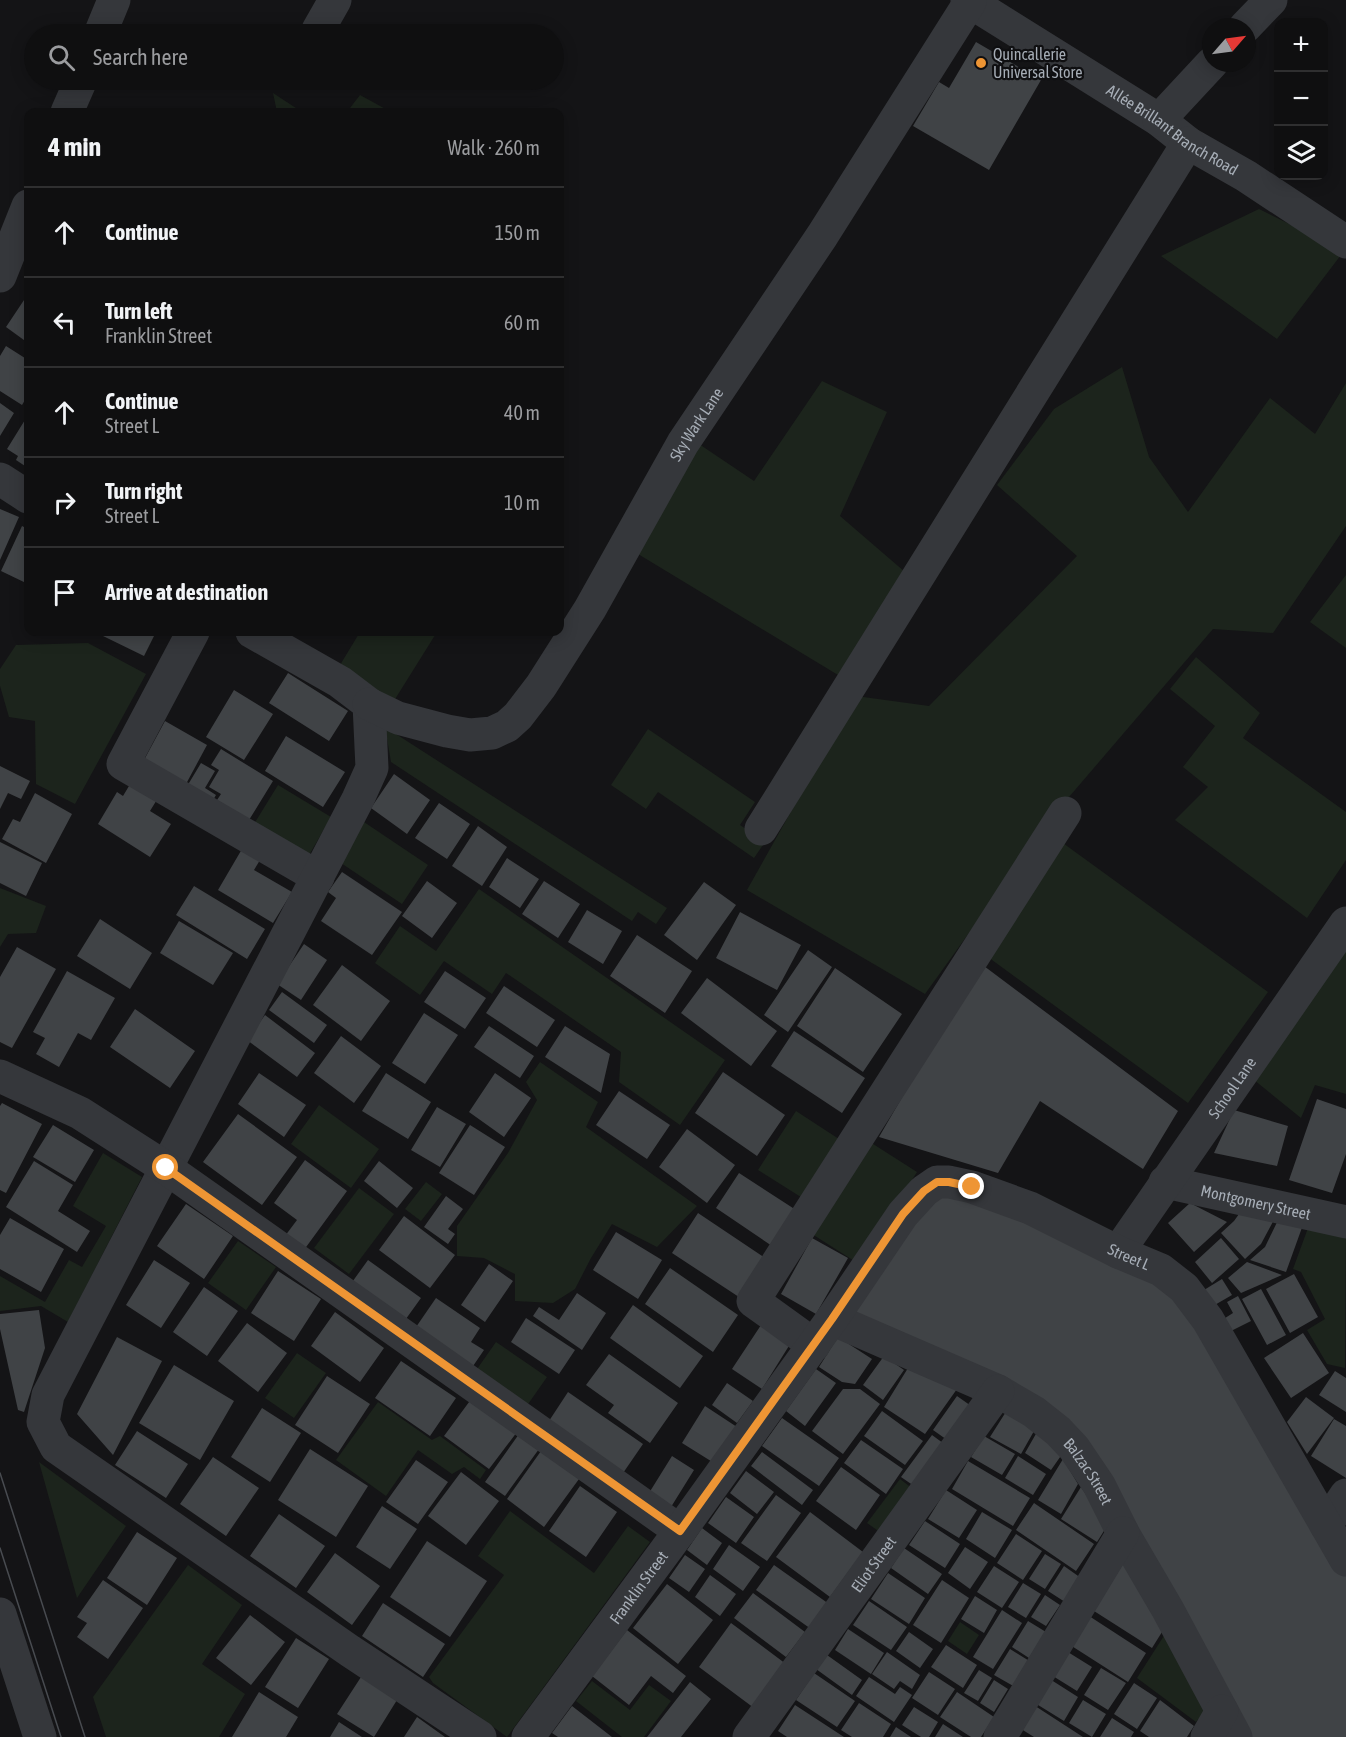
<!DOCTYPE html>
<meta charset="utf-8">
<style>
:root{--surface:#0f0f10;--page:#181819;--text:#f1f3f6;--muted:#9b9c9f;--line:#2f2f30}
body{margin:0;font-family:"Asap Condensed",sans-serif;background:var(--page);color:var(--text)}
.controls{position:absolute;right:18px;top:18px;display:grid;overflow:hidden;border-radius:12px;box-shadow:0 3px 15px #0003}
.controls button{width:54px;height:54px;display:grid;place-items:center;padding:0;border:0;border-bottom:2px solid var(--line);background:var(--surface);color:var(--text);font:30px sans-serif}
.compass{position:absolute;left:1202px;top:18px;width:54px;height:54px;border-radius:50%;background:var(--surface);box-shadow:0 3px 15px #0003;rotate:62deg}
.stop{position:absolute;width:18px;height:18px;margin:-14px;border:4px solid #ee9534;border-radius:50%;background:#fff}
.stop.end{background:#ee9534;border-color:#fff;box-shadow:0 2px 6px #0008}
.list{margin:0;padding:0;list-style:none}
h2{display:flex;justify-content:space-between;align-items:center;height:78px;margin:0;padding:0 24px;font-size:26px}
h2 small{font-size:20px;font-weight:400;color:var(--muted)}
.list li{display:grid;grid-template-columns:39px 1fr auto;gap:18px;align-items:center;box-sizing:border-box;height:90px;padding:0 24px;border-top:2px solid var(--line)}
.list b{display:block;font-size:22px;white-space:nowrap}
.list p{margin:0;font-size:20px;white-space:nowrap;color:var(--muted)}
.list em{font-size:20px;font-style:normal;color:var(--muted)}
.icon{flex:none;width:33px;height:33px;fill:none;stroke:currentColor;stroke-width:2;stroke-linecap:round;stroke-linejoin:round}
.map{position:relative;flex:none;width:1346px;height:1737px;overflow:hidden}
.search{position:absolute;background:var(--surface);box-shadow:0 3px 15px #0003;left:24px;top:24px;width:540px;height:66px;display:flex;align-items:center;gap:15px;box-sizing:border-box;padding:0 21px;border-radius:33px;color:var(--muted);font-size:22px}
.panel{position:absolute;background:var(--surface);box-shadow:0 3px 15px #0003;left:24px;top:108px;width:540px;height:528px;border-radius:12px}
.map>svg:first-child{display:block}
</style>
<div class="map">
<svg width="1346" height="1737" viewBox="0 0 1346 1737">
<rect width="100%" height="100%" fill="#141416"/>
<path fill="#1c241c" d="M273,93L302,112H277Z
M360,95L391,112H347Z
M1259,209L1344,251L1277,339L1161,256Z
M1122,367L1149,457L1188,512L1270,398L1315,434L1346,383V526L1273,633L1213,629L1057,811L925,994L747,890L856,696L929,706L1077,556L997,485L1054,409Z
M822,381L887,412L840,516L905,572L843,678L638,554L699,444L754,481Z
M1346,575V648L1310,622Z
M360,632H437L392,704L337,670Z
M88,643L146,674L75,804L36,784L35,721L9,717L0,686V669L16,645Z
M1196,657L1260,713L1243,738L1346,812V860L1307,918L1175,820L1208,787L1183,767L1215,726L1170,689Z
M385,727L667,908L656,924L638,912L632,921L391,762Z
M648,729L755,802L740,825L765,842L754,858L658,792L646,809L611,785Z
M278,785L331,817L308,857L254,824Z
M364,822L428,865L402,904L338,861Z
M1056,838L1268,992L1188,1103L977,949Z
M0,888L46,906L36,933L8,934L0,947Z
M479,889L725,1060L680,1125L619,1082L621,1052L506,973L492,994L444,961L420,995L375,963L400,926L436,951Z
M1346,937V1094L1315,1085L1301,1118L1243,1071Z
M540,1062L598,1102L586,1127L697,1206L657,1247L612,1224L591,1258L575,1289L553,1303L515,1301V1274L484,1258L457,1256V1226L508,1153L537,1100L526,1082Z
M319,1105L379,1149L351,1188L291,1144Z
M796,1111L842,1141L804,1199L758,1170Z
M870,1142L917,1172L859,1264L812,1234Z
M103,1153L142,1177L68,1322L41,1306L0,1311V1276L45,1302L69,1260L82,1267L106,1226L73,1206Z
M426,1182L442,1194L421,1221L405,1209Z
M359,1188L394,1214L349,1274L314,1248Z
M1308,1228L1346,1238L1345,1368L1327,1364L1307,1330L1325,1319L1301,1272L1293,1269Z
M238,1241L276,1267L246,1310L208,1283Z
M496,1342L547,1377L526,1407L475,1372Z
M297,1353L326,1373L294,1418L265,1398Z
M378,1402L432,1440L440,1436L486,1470L480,1479L464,1467L452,1474L418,1450L386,1496L336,1460Z
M39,1462L126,1526L77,1598Z
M900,1479L917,1492L884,1535L867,1523Z
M510,1511L594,1573L628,1526L650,1542L507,1737L433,1683L429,1677L504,1575L478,1556Z
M188,1565L242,1605L202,1664L245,1694L219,1737H106L93,1697Z
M960,1622L979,1635L967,1654L948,1641Z
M1167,1631L1207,1709L1196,1722L1137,1678Z
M592,1681L630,1710L649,1685L671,1701L644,1737H622L576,1701Z"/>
<path fill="#404346" d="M976,42L1041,80L989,170L913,126L939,82L949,88Z
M28,294V343L6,327Z
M6,346L28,360V395L22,405L0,391V356Z
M0,403L14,413L0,436Z
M28,415V468L16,460L18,456L7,449Z
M0,509L19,517L0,560Z
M22,526L28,529V584L1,571Z
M105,632H156L144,656L103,636Z
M288,673L348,711L329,741L269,703Z
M234,690L273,714L244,760L206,737Z
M165,721L207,745L186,784L144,760Z
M286,736L345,772L323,807L265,771Z
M221,749L273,781L249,820L217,800L221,794L209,787L219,770L211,765Z
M201,763L215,771L205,788L216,795L212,802L186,788Z
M0,766L30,781L21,799L8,793L0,809Z
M394,774L430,800L407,834L371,808Z
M132,781L158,798L150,811L171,824L150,857L98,824L117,792L123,796Z
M35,793L72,814L46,863L2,839L13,819L20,822Z
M439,803L470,824L447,859L415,838Z
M478,826L507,847L482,886L452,866Z
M0,842L42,863L26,896L0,883Z
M242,849L260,860L254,870L292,892L273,923L218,890Z
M507,858L539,879L520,908L489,887Z
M342,872L402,912L372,955L321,921L336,898L328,892Z
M427,881L457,903L432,938L402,916Z
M544,881L580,904L558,938L522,914Z
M704,882L736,905L697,960L664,935Z
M194,886L265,929L247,959L176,915Z
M587,910L622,931L603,964L568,942Z
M740,912L801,945L777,990L716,958Z
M100,919L152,953L130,989L77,956Z
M179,921L233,953L213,985L160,953Z
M637,935L692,971L665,1013L610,976Z
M304,944L327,960L301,1000L277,984Z
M17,947L56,969L12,1048L0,1042V977Z
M808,950L832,967L788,1032L764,1015Z
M980,963L1178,1111L1143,1169L1040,1101L998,1173L879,1137Z
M342,965L390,1001L361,1041L313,1005Z
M835,968L902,1014L863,1072L797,1026Z
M67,971L115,998L91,1040L78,1033L59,1067L36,1054L45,1038L33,1032Z
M445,971L486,998L465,1029L424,1002Z
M707,978L777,1031L751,1066L681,1013Z
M504,986L555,1020L537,1047L486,1013Z
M282,992L327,1025L314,1043L269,1010Z
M135,1009L195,1051L170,1088L110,1047Z
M424,1013L458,1035L425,1084L392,1063Z
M265,1015L315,1053L297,1077L247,1040Z
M489,1026L534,1056L520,1078L474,1047Z
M565,1026L610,1054L601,1093L545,1057Z
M794,1031L865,1078L842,1113L771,1066Z
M341,1036L381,1066L354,1103L314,1073Z
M723,1072L785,1115L757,1156L695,1113Z
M259,1073L306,1105L284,1137L238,1104Z
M386,1073L431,1102L408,1139L362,1111Z
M495,1073L531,1098L504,1137L469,1112Z
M619,1091L670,1125L647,1159L596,1125Z
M1317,1099L1346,1109V1154L1332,1193L1289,1180Z
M2,1103L42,1124L6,1193L0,1190V1106Z
M437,1107L466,1124L440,1167L411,1150Z
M1234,1110L1288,1126L1277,1166L1214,1153Z
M238,1114L297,1157L262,1205L203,1162Z
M53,1125L94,1150L75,1182L33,1157Z
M470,1125L505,1147L474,1195L439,1173Z
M687,1129L735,1165L707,1203L659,1167Z
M305,1160L347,1191L301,1254L282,1240L297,1220L274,1203Z
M34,1161L73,1185L58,1211L90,1231L77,1252L6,1207Z
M379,1161L413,1188L397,1208L364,1181Z
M739,1173L796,1210L772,1246L716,1208Z
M958,1192L1177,1294L1346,1575V1737H1245L1092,1460L848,1315L934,1197Z
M446,1196L463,1209L448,1229L455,1234L448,1244L424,1227Z
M1190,1203L1227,1222L1194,1252L1168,1223Z
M186,1204L233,1236L204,1279L157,1246Z
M1244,1207L1277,1214L1261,1244L1245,1259L1221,1233L1234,1221Z
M698,1213L768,1260L742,1299L672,1253Z
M404,1216L455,1255L430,1288L379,1250Z
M1280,1216L1304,1222L1286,1272L1250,1260L1265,1247Z
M10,1218L64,1249L41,1292L0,1269V1235Z
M616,1232L662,1260L638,1299L593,1270Z
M812,1238L848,1258L816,1314L781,1294Z
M1221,1238L1239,1259L1212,1283L1195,1262Z
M154,1260L190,1283L161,1328L126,1305Z
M368,1260L421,1298L403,1323L350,1285Z
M1247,1262L1282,1275L1241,1293L1228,1278Z
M489,1264L513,1281L485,1322L461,1305Z
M670,1268L738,1315L713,1352L645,1304Z
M278,1271L321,1299L294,1341L251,1313Z
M1294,1274L1318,1317L1290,1333L1266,1289Z
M1222,1279L1232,1295L1213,1306L1204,1290Z
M204,1287L238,1311L207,1356L173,1332Z
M1261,1289L1286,1335L1267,1345L1242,1299Z
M577,1293L606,1313L582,1350L533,1316L539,1307L559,1320Z
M1238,1296L1251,1321L1229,1332L1222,1320L1233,1313L1227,1302Z
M436,1298L480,1328L471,1342L484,1350L471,1369L414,1330Z
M633,1305L703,1356L680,1388L610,1338Z
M39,1310L45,1348L24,1412L18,1410L0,1329V1314Z
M335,1312L384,1348L360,1382L311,1346Z
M526,1318L575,1350L559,1374L511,1342Z
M763,1322L792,1341L762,1389L732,1369Z
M247,1323L287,1353L258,1392L218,1361Z
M1303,1333L1329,1373L1291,1398L1264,1358Z
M117,1337L162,1361L113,1455L77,1414Z
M838,1337L872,1359L855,1384L842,1382L819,1367Z
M609,1354L678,1403L650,1443L608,1413L614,1405L586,1385Z
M884,1356L904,1370L883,1400L863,1385Z
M401,1361L456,1398L430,1436L375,1398Z
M174,1365L234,1401L200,1460L139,1423Z
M908,1368L957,1389L925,1434L884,1407Z
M816,1369L836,1383L805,1426L786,1411Z
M1335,1371L1346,1378V1412L1319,1395Z
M327,1376L370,1404L338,1453L295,1425Z
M727,1383L753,1401L737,1423L712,1405Z
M843,1389H860L880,1404L843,1454L812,1431Z
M568,1392L643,1444L621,1476L547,1424Z
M957,1396L974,1408L950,1442L933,1430Z
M1306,1397L1334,1418L1307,1454L1287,1422Z
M472,1398L517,1432L489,1469L444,1436Z
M705,1406L737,1427L714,1463L682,1443Z
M1009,1407L1038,1424L1021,1454L990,1437Z
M262,1408L301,1433L270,1482L231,1457Z
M882,1411L923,1441L905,1465L864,1436Z
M782,1418L839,1458L819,1486L762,1446Z
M1334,1419L1346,1426V1478L1311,1456Z
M1041,1425L1065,1450L1051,1470L1025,1453Z
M137,1431L188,1464L166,1498L115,1465Z
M519,1434L539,1449L505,1496L485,1482Z
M932,1435L947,1446L917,1488L901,1477Z
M984,1436L1015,1454L1002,1475L971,1457Z
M861,1440L903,1469L886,1494L844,1463Z
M310,1449L368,1486L336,1537L278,1500Z
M541,1451L579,1479L544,1527L507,1499Z
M762,1452L813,1490L802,1505L751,1466Z
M672,1456L694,1470L671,1507L649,1493Z
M1018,1456L1046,1474L1033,1495L1005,1478Z
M213,1457L259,1488L226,1536L180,1504Z
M1063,1459L1078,1484L1061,1514L1038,1500Z
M416,1460L448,1482L418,1524L386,1502Z
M968,1461L1030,1498L1013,1526L952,1489Z
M841,1467L880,1495L856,1530L816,1501Z
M746,1471L774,1492L757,1514L730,1493Z
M461,1472L499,1501L466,1545L428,1516Z
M580,1486L617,1512L586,1557L549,1531Z
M1081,1487L1107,1526L1097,1542L1061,1519Z
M946,1490L977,1510L959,1538L928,1519Z
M776,1495L801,1513L767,1561L741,1543Z
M726,1497L754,1517L736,1543L708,1523Z
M1034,1503L1094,1544L1076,1571L1016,1530Z
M382,1506L417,1529L390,1569L356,1547Z
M810,1512L863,1552L830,1597L776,1557Z
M982,1512L1012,1530L995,1558L966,1539Z
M279,1514L325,1546L296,1588L250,1556Z
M925,1521L960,1544L945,1568L909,1545Z
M702,1528L722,1543L707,1565L687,1550Z
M137,1532L177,1558L147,1605L107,1578Z
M1016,1534L1042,1551L1023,1580L997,1563Z
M427,1541L487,1581L450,1637L390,1597Z
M729,1545L760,1567L743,1591L713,1569Z
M965,1547L988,1562L970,1589L948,1573Z
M904,1548L942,1574L928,1594L891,1568Z
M335,1553L380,1586L352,1625L307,1592Z
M1045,1554L1061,1564L1045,1589L1029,1579Z
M1129,1554L1167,1624L1152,1648L1094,1611Z
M685,1555L705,1569L689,1592L669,1578Z
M774,1565L829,1604L811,1629L756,1590Z
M994,1566L1019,1582L1002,1608L977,1592Z
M1064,1566L1081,1578L1065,1602L1048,1591Z
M888,1573L925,1598L909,1624L871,1599Z
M710,1575L736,1594L720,1616L695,1597Z
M103,1580L143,1608L108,1659L77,1637L87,1623L77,1617Z
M942,1580L969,1598L941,1643L913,1625Z
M1023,1583L1041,1594L1026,1618L1008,1607Z
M667,1584L713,1620L678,1664L633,1628Z
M753,1593L805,1632L786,1657L734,1618Z
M1045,1595L1060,1605L1046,1626L1031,1617Z
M975,1596L997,1610L984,1633L961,1619Z
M869,1601L907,1627L891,1650L853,1625Z
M383,1603L445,1644L423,1677L362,1636Z
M1002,1610L1022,1623L993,1669L973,1657Z
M1086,1614L1146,1653L1128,1682L1067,1643Z
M250,1615L285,1642L251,1685L216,1658Z
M1028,1621L1046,1632L1029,1658L1012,1647Z
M731,1623L786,1664L754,1708L699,1667Z
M848,1629L884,1653L871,1674L835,1650Z
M627,1630L686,1676L673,1693L651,1676L629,1705L592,1676Z
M909,1632L933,1649L920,1668L896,1651Z
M296,1638L329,1659L298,1708L265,1687Z
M946,1645L977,1665L963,1688L931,1667Z
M1010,1649L1031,1662L1015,1687L994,1675Z
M1063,1649L1092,1667L1077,1691L1048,1673Z
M887,1652L920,1675L912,1689L900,1681L894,1689L872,1674Z
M827,1655L862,1680L852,1695L816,1669Z
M1101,1668L1126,1683L1108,1710L1084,1695Z
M979,1670L992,1678L978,1701L964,1693Z
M929,1672L955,1689L938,1715L912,1698Z
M814,1673L855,1701L837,1727L796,1700Z
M1045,1676L1078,1697L1064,1721L1030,1700Z
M361,1677L397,1700L374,1737L337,1714Z
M869,1677L895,1694L900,1687L912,1695L894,1722L856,1696Z
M994,1680L1008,1689L994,1712L980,1703Z
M690,1682L711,1699L681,1737H647Z
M1134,1683L1157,1698L1137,1729L1114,1714Z
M259,1692L298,1717L286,1737H232Z
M957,1692L994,1717L981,1737H971L940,1717Z
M1083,1700L1106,1714L1092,1737L1069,1723Z
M1160,1700L1194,1726L1187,1737H1149L1140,1731Z
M1029,1702L1083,1737H1034L1015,1725Z
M859,1703L891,1724L883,1737H852L841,1730Z
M795,1705L844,1737H787L778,1731Z
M572,1706L612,1737H558L552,1733Z
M914,1707L938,1722L929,1737H921L902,1725Z
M417,1717L445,1737H404Z
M1112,1718L1134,1732L1131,1737H1100Z
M339,1722L362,1737H330Z
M943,1724L963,1737H935Z
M896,1727L911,1737H890Z"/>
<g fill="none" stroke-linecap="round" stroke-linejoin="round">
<g stroke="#35373b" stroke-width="33">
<path id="s1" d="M967,0L1159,120L1188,143L1246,176L1346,242"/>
<path d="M1245,27L1271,0"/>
<path d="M318,30L335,0"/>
<path d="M100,34L114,0"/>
<path d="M67,112L81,80"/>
<path d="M1159,120L1212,63"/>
<path d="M0,276L28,206"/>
<path d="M0,479L28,497"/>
<path d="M193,632L123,764L318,877"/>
<path d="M252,632L340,682L369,704L372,768L358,799L48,1395L43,1422L56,1447L350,1651L480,1737"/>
<path id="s2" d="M369,704L398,718L447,731L470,735L492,733L507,726L518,716L541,686L590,609L683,443L822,236L970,2"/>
<path d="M761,829L1188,143"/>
<path d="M0,1076L80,1113L166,1168L680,1531"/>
<path id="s3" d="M1165,1182L1346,1222"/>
<path id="s4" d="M1118,1252L1346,923"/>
<path id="s5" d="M832,1319L998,1391L1034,1412L1058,1431L1074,1448L1099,1485L1123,1533L1168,1610L1236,1737"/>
<path d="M814,1345L753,1301L1065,813"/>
<path d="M1326,1525L1346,1495"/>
<path d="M0,1614L40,1737"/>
<path id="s6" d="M528,1737L680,1531L832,1319L903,1214L924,1191L937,1182H949L972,1187L1030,1208L1118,1252L1161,1270L1184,1288L1208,1320L1346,1560"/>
<path id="s7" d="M749,1737L998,1391"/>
<path d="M1000,1737L1123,1533"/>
<path d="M1207,1737L1222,1711"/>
</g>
<path stroke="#484b50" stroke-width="1.5" d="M0,1473L85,1737
M0,1548L61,1737"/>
</g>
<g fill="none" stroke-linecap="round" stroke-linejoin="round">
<path stroke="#ee9534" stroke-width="8" d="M166,1168L680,1531L832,1319L903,1214L924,1191L937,1182H949L972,1187"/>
</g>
<circle fill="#ee9534" stroke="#0f0f11" stroke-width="2" cx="981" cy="63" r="6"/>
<g text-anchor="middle" stroke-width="4.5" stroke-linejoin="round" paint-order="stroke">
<g font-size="16" fill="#a6adb6" stroke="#0f0f11" text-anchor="start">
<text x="993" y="60">Quincallerie<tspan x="993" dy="18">Universal Store</tspan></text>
</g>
<g font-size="16" fill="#a6adb6" stroke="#0f0f11">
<text dy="6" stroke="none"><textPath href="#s1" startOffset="243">Allée Brillant Branch Road</textPath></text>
<text dy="6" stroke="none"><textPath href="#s2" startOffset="502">Sky Wark Lane</textPath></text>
<text dy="6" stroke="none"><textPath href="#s4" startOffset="200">School Lane</textPath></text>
<text dy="6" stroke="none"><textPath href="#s3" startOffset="93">Montgomery Street</textPath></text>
<text dy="6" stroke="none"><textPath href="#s6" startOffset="898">Street L</textPath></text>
<text dy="6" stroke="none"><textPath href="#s5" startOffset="304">Balzac Street</textPath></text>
<text dy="6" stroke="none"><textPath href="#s7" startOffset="213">Eliot Street</textPath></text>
<text dy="6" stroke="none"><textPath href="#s6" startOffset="186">Franklin Street</textPath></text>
</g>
</g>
</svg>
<div class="controls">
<button>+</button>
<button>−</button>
<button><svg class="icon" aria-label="layers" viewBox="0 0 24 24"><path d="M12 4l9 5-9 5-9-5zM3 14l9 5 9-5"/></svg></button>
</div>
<svg class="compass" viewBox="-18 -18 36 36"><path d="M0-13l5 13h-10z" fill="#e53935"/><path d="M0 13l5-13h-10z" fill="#9b9c9f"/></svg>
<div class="stop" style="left:166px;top:1168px"></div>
<div class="stop end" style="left:972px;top:1187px"></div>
<div class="search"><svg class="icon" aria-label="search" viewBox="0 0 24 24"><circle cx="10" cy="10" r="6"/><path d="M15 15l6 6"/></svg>Search here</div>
<section class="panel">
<h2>4 min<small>Walk · 260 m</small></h2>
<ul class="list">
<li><svg class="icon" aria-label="ahead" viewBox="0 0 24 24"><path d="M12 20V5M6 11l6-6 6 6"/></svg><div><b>Continue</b></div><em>150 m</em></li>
<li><svg class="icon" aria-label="left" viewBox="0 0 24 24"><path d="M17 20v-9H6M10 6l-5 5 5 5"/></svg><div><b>Turn left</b><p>Franklin Street</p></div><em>60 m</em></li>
<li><svg class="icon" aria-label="ahead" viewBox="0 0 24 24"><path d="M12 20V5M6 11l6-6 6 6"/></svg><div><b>Continue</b><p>Street L</p></div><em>40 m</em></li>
<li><svg class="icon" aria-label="right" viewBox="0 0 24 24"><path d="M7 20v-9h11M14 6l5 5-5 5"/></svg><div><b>Turn right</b><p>Street L</p></div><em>10 m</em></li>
<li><svg class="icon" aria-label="arrive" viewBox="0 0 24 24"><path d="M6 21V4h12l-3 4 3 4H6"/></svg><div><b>Arrive at destination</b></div></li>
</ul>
</section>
</div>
